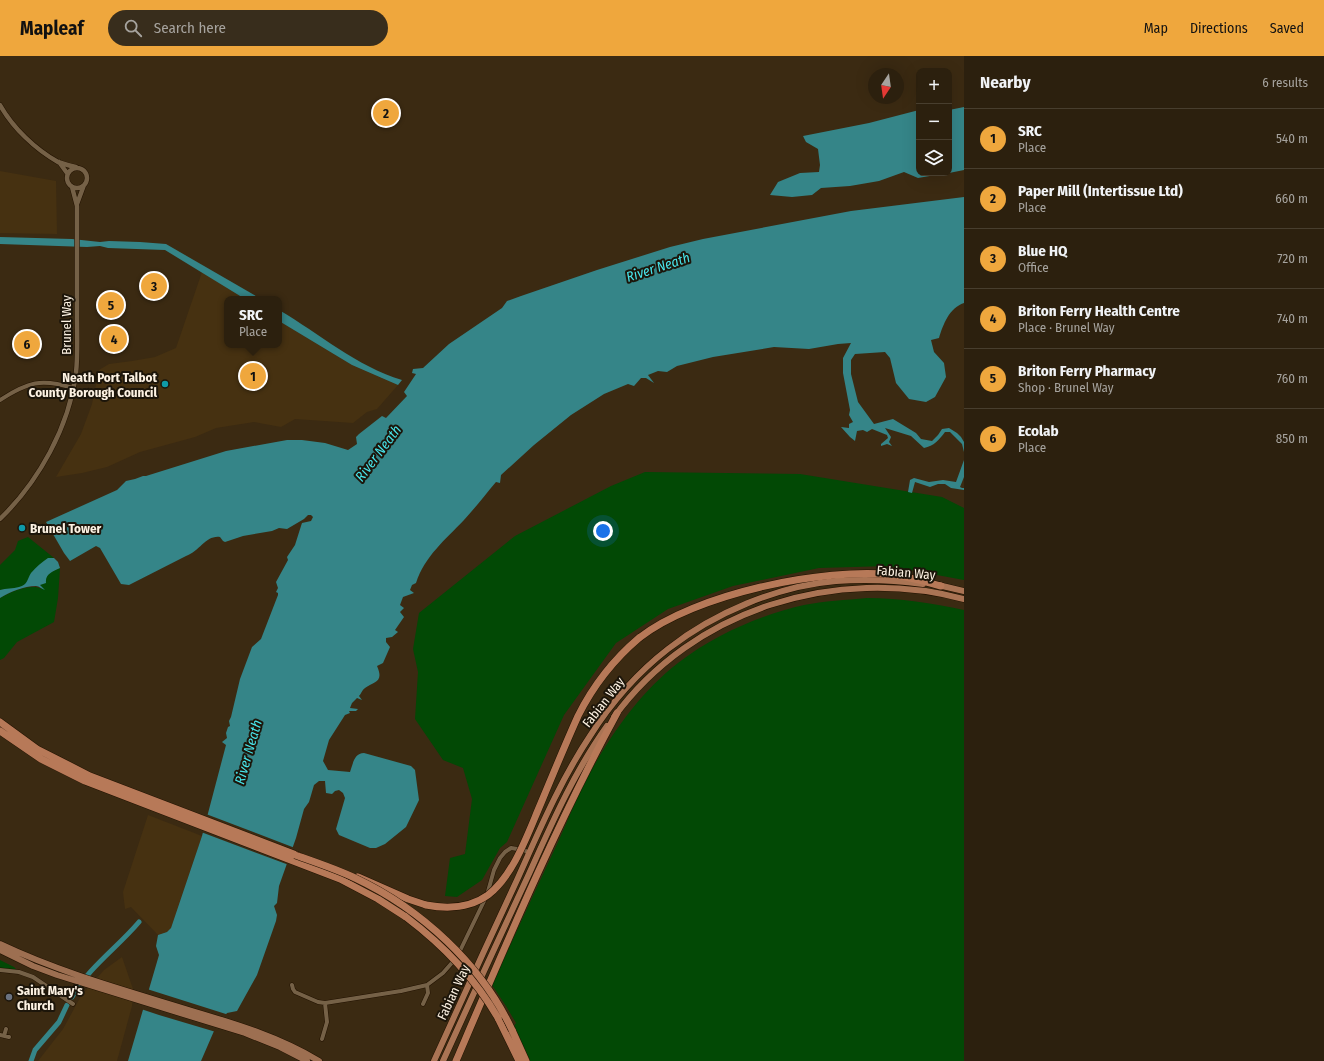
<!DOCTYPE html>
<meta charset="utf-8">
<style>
:root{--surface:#2c200e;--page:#382d1c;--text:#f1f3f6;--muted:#a6a39e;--line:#483e2e;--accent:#efa73d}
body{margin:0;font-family:"Fira Sans Condensed",sans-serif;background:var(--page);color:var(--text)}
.controls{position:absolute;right:12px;top:12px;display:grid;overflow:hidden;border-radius:8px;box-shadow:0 4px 16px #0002}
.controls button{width:36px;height:36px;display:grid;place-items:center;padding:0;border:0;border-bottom:1px solid var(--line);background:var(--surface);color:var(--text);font:20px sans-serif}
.compass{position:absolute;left:868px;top:12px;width:36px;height:36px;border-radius:50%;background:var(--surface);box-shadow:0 4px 16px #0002;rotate:193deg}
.you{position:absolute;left:603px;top:475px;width:14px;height:14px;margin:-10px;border:3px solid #fff;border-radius:50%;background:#1a73e8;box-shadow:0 0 0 6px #1a73e833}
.badge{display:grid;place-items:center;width:26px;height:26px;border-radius:50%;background:var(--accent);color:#111;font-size:13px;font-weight:700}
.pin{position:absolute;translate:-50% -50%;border:2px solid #fff;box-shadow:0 1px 4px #0006}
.popup{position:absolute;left:224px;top:240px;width:58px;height:52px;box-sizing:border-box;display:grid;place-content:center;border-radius:8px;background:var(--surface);filter:drop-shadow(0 1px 3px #0005);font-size:13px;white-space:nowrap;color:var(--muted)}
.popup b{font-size:15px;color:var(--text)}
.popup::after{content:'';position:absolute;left:50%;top:100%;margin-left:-8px;border:8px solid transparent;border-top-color:var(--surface)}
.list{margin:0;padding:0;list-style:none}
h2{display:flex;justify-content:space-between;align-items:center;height:52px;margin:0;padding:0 16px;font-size:17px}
h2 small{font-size:13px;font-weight:400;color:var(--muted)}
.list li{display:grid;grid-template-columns:26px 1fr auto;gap:12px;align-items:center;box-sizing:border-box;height:60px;padding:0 16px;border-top:1px solid var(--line)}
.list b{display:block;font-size:15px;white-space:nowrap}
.list p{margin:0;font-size:13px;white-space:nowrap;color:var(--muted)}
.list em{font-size:13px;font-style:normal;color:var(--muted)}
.icon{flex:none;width:22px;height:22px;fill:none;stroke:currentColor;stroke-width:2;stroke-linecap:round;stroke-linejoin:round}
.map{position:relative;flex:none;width:964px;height:1005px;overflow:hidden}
header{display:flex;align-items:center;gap:24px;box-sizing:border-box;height:56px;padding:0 20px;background:var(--accent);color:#111}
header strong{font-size:19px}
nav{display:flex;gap:22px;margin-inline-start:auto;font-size:14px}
.search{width:280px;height:36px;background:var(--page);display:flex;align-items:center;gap:10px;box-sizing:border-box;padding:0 14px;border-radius:22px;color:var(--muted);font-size:15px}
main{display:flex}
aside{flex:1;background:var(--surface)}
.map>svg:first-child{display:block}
</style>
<header>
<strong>Mapleaf</strong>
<div class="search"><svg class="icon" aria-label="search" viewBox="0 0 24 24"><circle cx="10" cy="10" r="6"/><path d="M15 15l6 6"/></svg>Search here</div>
<nav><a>Map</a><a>Directions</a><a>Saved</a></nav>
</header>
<main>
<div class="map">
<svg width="964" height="1005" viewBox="0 0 964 1005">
<rect width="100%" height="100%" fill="#3b2a12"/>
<path fill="#463111" d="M0,115L56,125L57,178L0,177Z
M202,216L245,243H227V289H279V265L352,309L398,329L377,353L367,356L353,367L295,363L281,371L254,366L216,372L195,381L140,396L107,411L82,417L56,421L81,378L92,348L99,314L109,308L132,305L155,301L176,292Z
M148,759L202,780L171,872L167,876L158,879L131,851L125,853L123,836Z
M122,901L133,933L132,950L117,1005H38L63,973L81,940L104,914Z"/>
<path fill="#024905" d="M645,416L800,418L942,441L964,452V524L888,510L819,512L733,530L668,553L616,587L564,659L507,786L500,792L482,824L457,841L445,840L450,802L465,798L472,743L463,712L443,704L415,663L418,616L413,593L419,557L515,480L611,430Z
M28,481L54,502H48L26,528L19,532L0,534V509L15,494L18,485Z
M60,512L58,542L54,566L17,586L4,602L0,604V542C12,535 30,527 43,533L40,529L49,517Z
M867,542C900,542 932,547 964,554V1005H530L514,970L516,967L506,950L492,929C514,881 536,833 558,786C569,762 578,737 591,715C613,675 642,635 678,607C714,579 760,559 804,549C824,545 846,544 867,542Z
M0,904L14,911L19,916L0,914Z"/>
<path fill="#358588" d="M964,51V114L949,117V54Z
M919,54V117H947L918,122L904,116L879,125L850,130L821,132L812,139L792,141L770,139L778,126L800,117L819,116L820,109L818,93L806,86L803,80L869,67Z
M964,141V247C949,252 943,269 939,282L931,284L934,296L944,307L946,321L935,341L926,346L909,343L896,327L890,302L885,296L855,298L851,304V318L858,346L874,368L893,363L916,377L921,383L932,385L938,379L942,373L949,372L957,377L961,381L964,386V396L962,388L950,376H945C939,384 934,390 924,392L911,380L885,372L891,381L889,386L892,390L887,388L881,390V388L888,382L887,379L872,373L867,376L863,374L857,375L855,385L850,381L841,371L849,372V368L853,366L849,359L850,354L843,317V302L851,287L838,288L809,293L774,291L713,301L677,310L667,316L658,315L648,319L654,327L646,322H641L634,330L628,328L604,338L571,359L534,389L501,419L500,427L496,426C485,439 475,452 464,464C445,484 425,500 416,527L412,529L410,534L414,537L403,541L400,549L404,552L400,556L404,561L395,574L398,576L392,581L386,582V586L390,591L383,607L377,610C384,626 375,625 365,632C362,634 361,638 359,640L362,644L357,642L352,647L350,652L358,653L356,655H349L350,657L345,659L329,684L323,705L328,714L350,716C353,708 354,697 364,697L411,710L415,714L419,744L406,771L385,788L376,792H370L339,779L336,773L345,742L343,737L339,734L335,735L332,738L326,737L325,725H319L314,729L309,746L304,753L296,782L279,830L277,847L274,850L277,859L276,865L257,919L237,955L227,957L214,975L201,1005H128L159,899L156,890L158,879L167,876L171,872L202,780L226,689L222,686L227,682L226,677L228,671L230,670L229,665L231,661L240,623L252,591L261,583L278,539V537L276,536L278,532L276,526L288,504L287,501L295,489L301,470L302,467L311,465L313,461L311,459H308L304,463L287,473L279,472L272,475L243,480L225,486L223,485L220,481C206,479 200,495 186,500L129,529L121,528L100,492L96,490L70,505L64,497L46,466L117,434L126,425L135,423L143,420H146L226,395L287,384H302L325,387L348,394L357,388L356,381L359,378L382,360L386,362L407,340L404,336L416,318L412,317L413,313L423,312L449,288L502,252L507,245L521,240L597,214L670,191L703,183L851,155Z
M0,181L72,183L100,186L109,185L140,186L166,188L261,243H245L165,194L108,192L100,190L87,191L0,188Z
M279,254C320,278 356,310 402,324L398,329L352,309L279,265Z
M964,404V421L960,431L962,432H964V434L951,432L945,428H938L930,431L915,426L912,437L908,436L910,424L914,422L929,426L943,424L956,426Z
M48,502H54L58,506L60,512C52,516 45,518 46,527L40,529L45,534C42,533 39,530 36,530C24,530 10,536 0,542V534C6,532 13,533 19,531C28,529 27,523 31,517C36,511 42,506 48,502Z"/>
<path fill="#3b2a12" d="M206,758L295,792L289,809L201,776Z
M147,933L229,959L216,976L159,959L141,953Z"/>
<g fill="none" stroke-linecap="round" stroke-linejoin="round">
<path stroke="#358588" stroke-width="5" d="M72,941C89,911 117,892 139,866
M31,1005L35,994L59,966L67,949"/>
<defs>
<path id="minor" d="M0,344C28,326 41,322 73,332
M0,914L19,916L33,921L73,948
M292,929L293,933L295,936L318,946L325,947L401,935L427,929L443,917L457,901L487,839L494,814L500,802L505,796L511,792L524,794L529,797
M423,948L428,937L427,929
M0,979L9,981
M4,980L6,973
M322,983L327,966L325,947"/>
<path id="tertiary" d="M0,49C13,72 35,93 58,106C64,108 70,110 76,111
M59,106L67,117
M67 122a10 10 0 1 1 20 0a10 10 0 1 1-20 0Z
M77,148L84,129
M0,463C39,425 69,371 76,317C78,298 77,278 77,259C77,223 77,186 77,150L72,131"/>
<path id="primary" d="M0,888C61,917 127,935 192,955C236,968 279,981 319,1005
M0,894L33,910L57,919L245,977L280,991L307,1005"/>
<path id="trunk" d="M938,529L964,535
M614,661C693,553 836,509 964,543
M434,1005C461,945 489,884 517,824C539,775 560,725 590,680C611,647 637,617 668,593C714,557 777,530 836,525C865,523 894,524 923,528
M443,1005C471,943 499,882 528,820C551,769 574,716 607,670"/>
<path id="motorway" d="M639,582C695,538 823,511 894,519C910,521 926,526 941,530
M0,666L37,693L90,720L299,800
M0,675L41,703L85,725L340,823L378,843L406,861
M358,821L408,843L426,849
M498,962L519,1005
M512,974L526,1005
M456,1005C506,888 556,769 617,657"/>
</defs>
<use href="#minor" stroke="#221200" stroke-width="5"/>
<use href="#tertiary" stroke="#221200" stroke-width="5.5"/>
<use href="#primary" stroke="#221200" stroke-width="7"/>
<use href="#trunk" stroke="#221200" stroke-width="7"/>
<use href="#motorway" stroke="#221200" stroke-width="8"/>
<use href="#minor" stroke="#756147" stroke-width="4"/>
<use href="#tertiary" stroke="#756147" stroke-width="4.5"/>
<use href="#primary" stroke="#9d6f51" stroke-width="6"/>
<use href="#trunk" stroke="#aa7454" stroke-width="6"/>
<use href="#motorway" stroke="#b77958" stroke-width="7"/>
<defs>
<path id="motorway-bridge" d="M295,799C315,806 336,813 355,822C421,853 481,908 512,974
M426,849C447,853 470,852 488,839C514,819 528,777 541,747C553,718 565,689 578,660C593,630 613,604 639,582
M406,861C443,889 475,922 498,962"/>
</defs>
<use href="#motorway-bridge" stroke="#221200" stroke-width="8" stroke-linecap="butt"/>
<use href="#motorway-bridge" stroke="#b77958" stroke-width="7"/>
</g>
<g fill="#0f9aa8" stroke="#1c150a" stroke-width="1.5">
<circle cx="165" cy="328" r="4"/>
<circle cx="22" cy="472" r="4"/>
</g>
<circle fill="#6b7280" stroke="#1c150a" stroke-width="1.5" cx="9" cy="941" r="4"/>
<g text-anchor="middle" stroke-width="4" stroke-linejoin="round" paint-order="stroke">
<g font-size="13" fill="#fdf2e3" stroke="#1c150a">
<text transform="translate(66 269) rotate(-90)" y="5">Brunel Way</text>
<text transform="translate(906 516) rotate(5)" y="5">Fabian Way</text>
<text transform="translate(603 646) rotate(-52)" y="5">Fabian Way</text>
<text transform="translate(453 936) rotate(-65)" y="5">Fabian Way</text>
</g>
<g font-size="13" font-weight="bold" fill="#fdf2e3" stroke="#1c150a" text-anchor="start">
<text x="157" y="326" text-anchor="end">Neath Port Talbot<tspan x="157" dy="15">County Borough Council</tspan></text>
<text x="30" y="477">Brunel Tower</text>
<text x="17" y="939">Saint Mary's<tspan x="17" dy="15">Church</tspan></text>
</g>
<g font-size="14" font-style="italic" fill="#48e4ea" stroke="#1c150a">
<text transform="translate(658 211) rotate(-18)" y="5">River Neath</text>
<text transform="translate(378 397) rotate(-53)" y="5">River Neath</text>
<text transform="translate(248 696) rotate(-74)" y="5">River Neath</text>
</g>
</g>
</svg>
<div class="controls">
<button>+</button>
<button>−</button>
<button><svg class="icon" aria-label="layers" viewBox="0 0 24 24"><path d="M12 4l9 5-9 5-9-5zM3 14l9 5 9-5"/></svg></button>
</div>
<svg class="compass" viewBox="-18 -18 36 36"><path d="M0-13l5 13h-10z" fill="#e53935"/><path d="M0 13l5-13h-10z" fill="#a6a39e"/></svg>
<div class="you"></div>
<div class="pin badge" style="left:253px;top:320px">1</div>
<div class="popup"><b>SRC</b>Place</div>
<div class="pin badge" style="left:386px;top:57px">2</div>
<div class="pin badge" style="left:154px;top:230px">3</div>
<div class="pin badge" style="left:114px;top:283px">4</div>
<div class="pin badge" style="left:111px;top:249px">5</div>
<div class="pin badge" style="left:27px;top:288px">6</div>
</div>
<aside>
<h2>Nearby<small>6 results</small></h2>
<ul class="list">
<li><span class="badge">1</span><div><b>SRC</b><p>Place</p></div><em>540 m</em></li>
<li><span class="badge">2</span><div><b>Paper Mill (Intertissue Ltd)</b><p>Place</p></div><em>660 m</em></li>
<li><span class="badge">3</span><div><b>Blue HQ</b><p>Office</p></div><em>720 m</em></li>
<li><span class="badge">4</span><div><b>Briton Ferry Health Centre</b><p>Place · Brunel Way</p></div><em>740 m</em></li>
<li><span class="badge">5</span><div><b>Briton Ferry Pharmacy</b><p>Shop · Brunel Way</p></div><em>760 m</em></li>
<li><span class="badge">6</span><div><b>Ecolab</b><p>Place</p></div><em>850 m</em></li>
</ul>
</aside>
</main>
